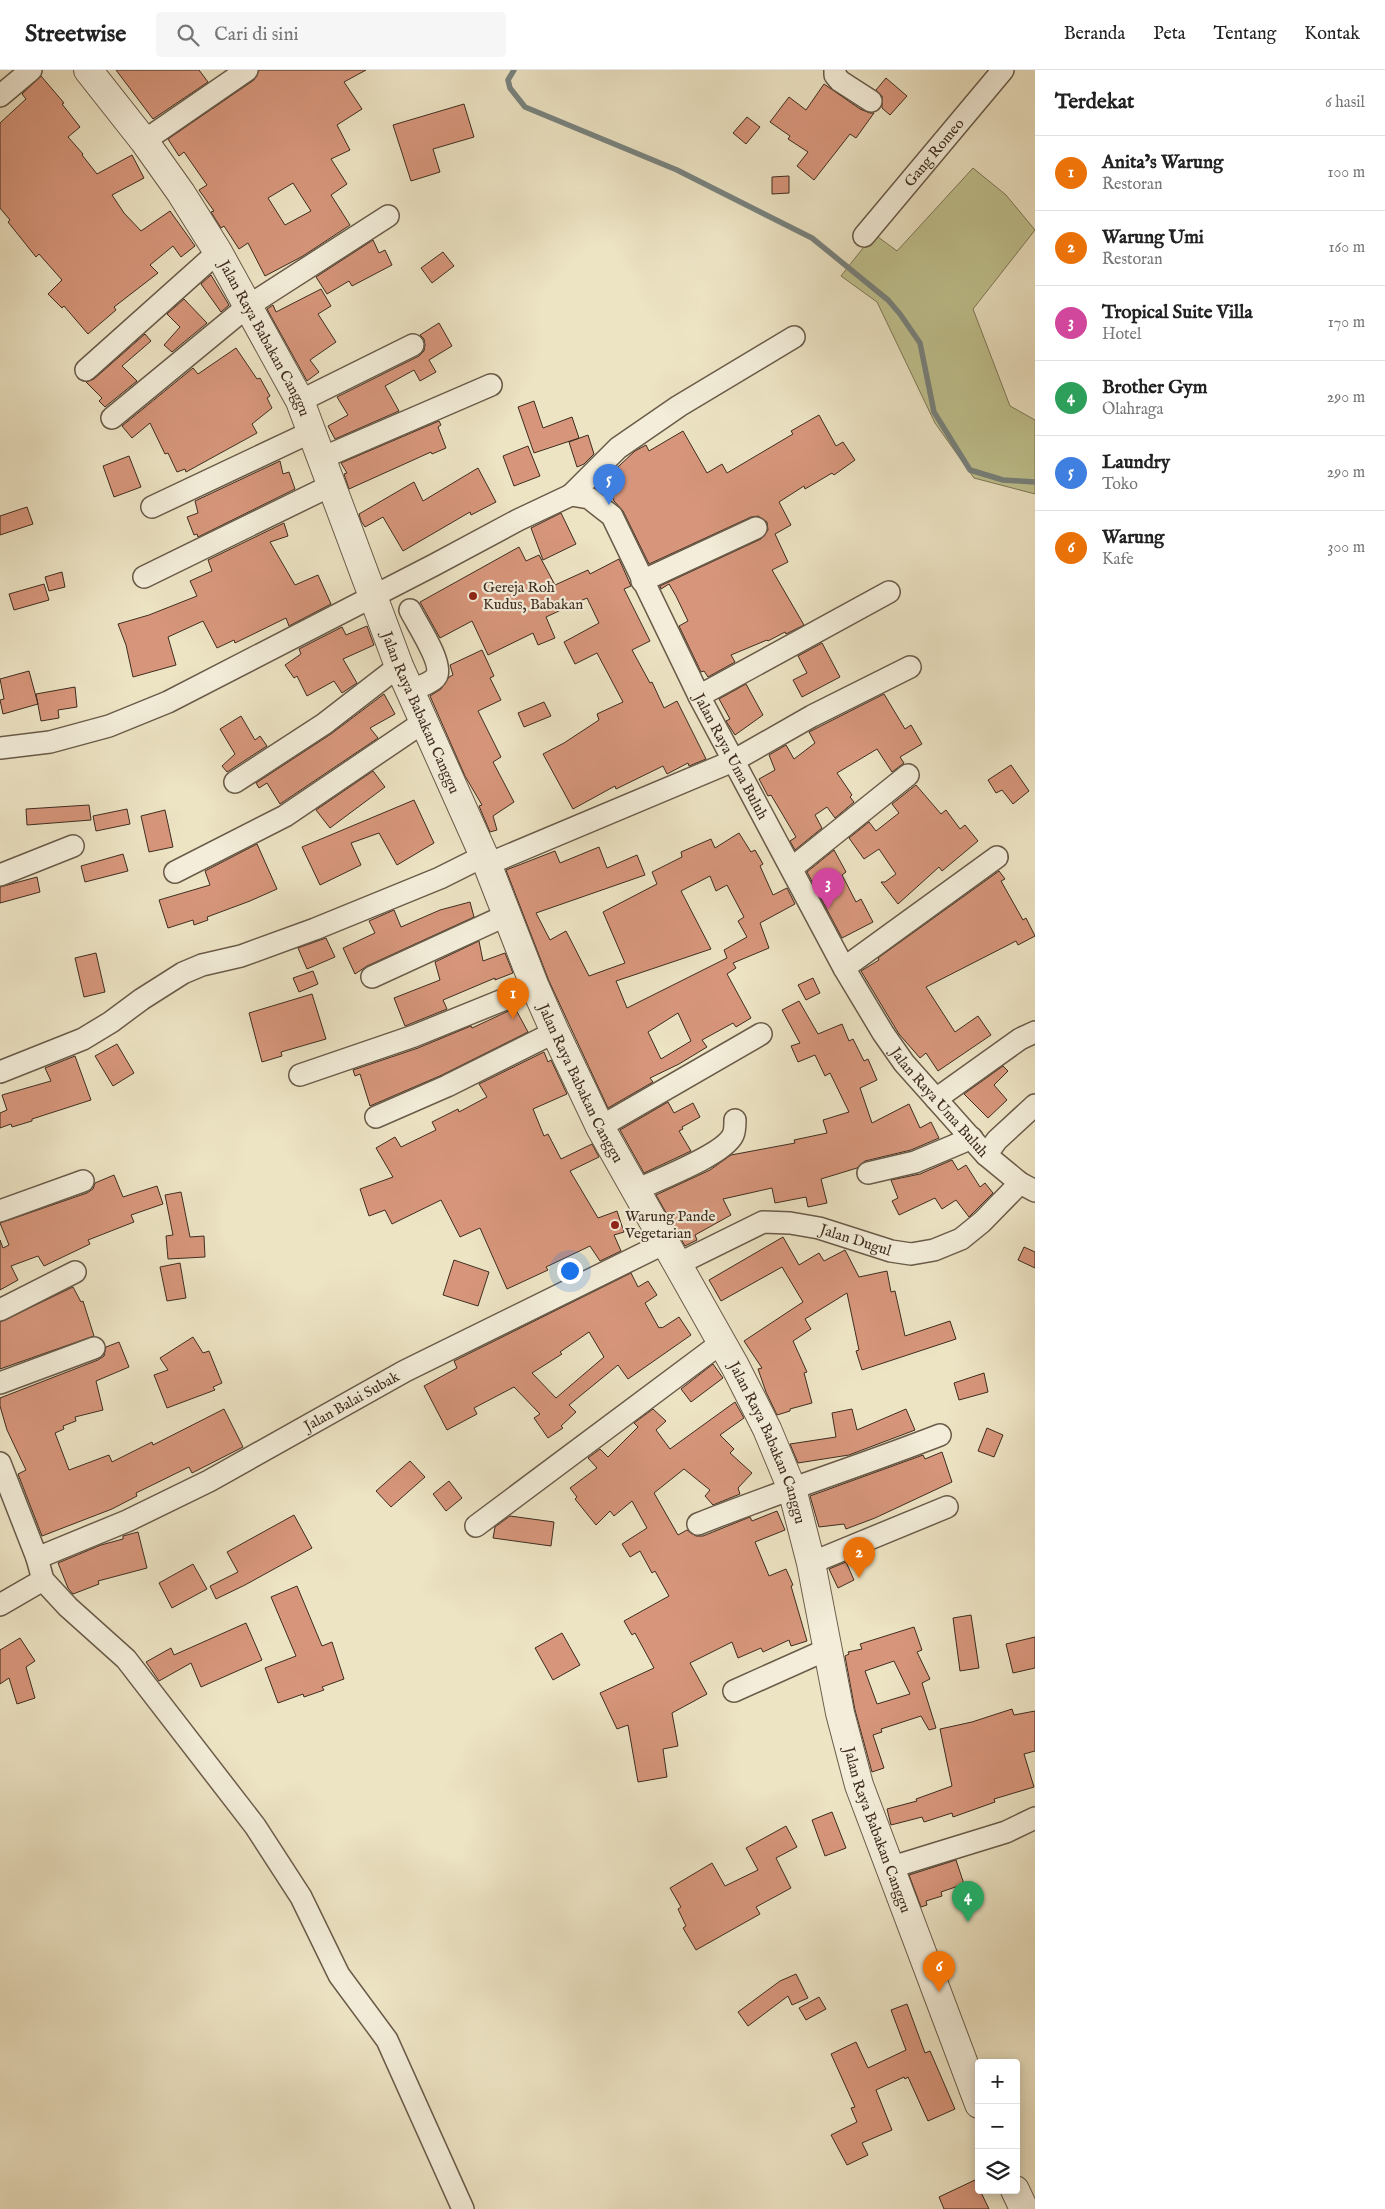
<!DOCTYPE html>
<html lang="id">
<meta charset="utf-8">
<style>
:root{--surface:#fff;--page:#f6f6f6;--text:#222;--muted:#767676;--line:#e0e0e0;--accent:#0f766e}
body{margin:0;font-family:"IM FELL English",serif;background:var(--page);color:var(--text)}
.controls{position:absolute;right:15px;bottom:15px;display:grid;overflow:hidden;border-radius:5px;box-shadow:0 2px 12px #0003}
.controls button{width:45px;height:45px;display:grid;place-items:center;padding:0;border:0;border-bottom:1px solid var(--line);background:var(--surface);color:var(--text);font:25px sans-serif}
.you{position:absolute;left:569px;top:1200px;width:18px;height:18px;margin:-12px;border:4px solid #fff;border-radius:50%;background:#1a73e8;box-shadow:0 0 0 8px #1a73e833}
.badge{display:grid;place-items:center;width:32px;height:32px;border-radius:50%;background:var(--accent);color:#fff;font-size:16px;font-weight:700}
.pin{position:absolute;translate:-50% -41px;filter:drop-shadow(0 1px 2px #0008)}
.pin::after{content:'';position:absolute;top:26px;width:18px;height:15px;background:inherit;clip-path:polygon(0 0,100% 0,50% 100%)}
.list{margin:0;padding:0;list-style:none}
h2{display:flex;justify-content:space-between;align-items:center;height:65px;margin:0;padding:0 20px;font-size:21px}
h2 small{font-size:16px;font-weight:400;color:var(--muted)}
.list li{display:grid;grid-template-columns:32px 1fr auto;gap:15px;align-items:center;box-sizing:border-box;height:75px;padding:0 20px;border-top:1px solid var(--line)}
.list b{display:block;font-size:19px;white-space:nowrap}
.list p{margin:0;font-size:16px;white-space:nowrap;color:var(--muted)}
.list em{font-size:16px;font-style:normal;color:var(--muted)}
.icon{flex:none;width:28px;height:28px;fill:none;stroke:currentColor;stroke-width:2;stroke-linecap:round;stroke-linejoin:round}
.map{position:relative;flex:none;width:1035px;height:2139px;overflow:hidden}
header{display:flex;align-items:center;gap:30px;box-sizing:border-box;height:70px;padding:0 25px;background:var(--surface);border-bottom:1px solid var(--line)}
header strong{font-size:24px}
nav{display:flex;gap:28px;margin-inline-start:auto;font-size:18px}
.search{width:350px;height:45px;background:var(--page);display:flex;align-items:center;gap:12px;box-sizing:border-box;padding:0 18px;border-radius:5px;color:var(--muted);font-size:19px}
main{display:flex}
aside{flex:1;background:var(--surface)}
.map>svg:first-child{display:block}
</style>
<header>
<strong>Streetwise</strong>
<div class="search"><svg class="icon" aria-label="search" viewBox="0 0 24 24"><circle cx="10" cy="10" r="6"/><path d="M15 15l6 6"/></svg>Cari di sini</div>
<nav><a>Beranda</a><a>Peta</a><a>Tentang</a><a>Kontak</a></nav>
</header>
<main>
<div class="map">
<svg width="1035" height="2139" viewBox="0 0 1035 2139">
<rect width="100%" height="100%" fill="#ede4c4"/>
<filter id="stains"><feTurbulence type="fractalNoise" baseFrequency=".004" numOctaves="4"/><feColorMatrix values="0 0 0 0 .2 0 0 0 0 .09 0 0 0 0 .02 0 0 0 .5 -.17"/></filter>
<radialGradient id="worn" r=".72"><stop offset=".6" stop-color="#630" stop-opacity="0"/><stop offset="1" stop-color="#630" stop-opacity=".3"/></radialGradient>
<path fill="#bfc28f" stroke="#7f7858" d="M973,98L1006,125L1035,160L973,239L1010,336L1035,350V424L974,408L935,353L877,232L841,206L874,164L897,181Z"/>
<g fill="none" stroke-linecap="round" stroke-linejoin="round">
<path stroke="#78837f" stroke-width="5.5" d="M514,0L508,10L510,18L525,37L677,100L812,168L888,230L900,244L920,273L934,342L970,400L1003,410L1035,412"/>
</g>
<path fill="#d7967b" stroke="#3f2d20" fill-rule="evenodd" d="M116,0H199L208,12L153,49Z
M259,0H366L344,12L362,39L337,55L350,80L331,89L347,114L331,125L350,155L303,186L265,206L248,173L239,179L224,156L221,158L211,142L214,141L199,120L207,115L184,82L179,86L168,69L254,10ZM293,113L311,141L285,155L268,128Z
M41,6L64,33L62,34L80,57L68,67L83,84L82,85L97,104L132,85L144,108L112,125L124,143L141,161L170,141L195,176L181,187L173,176L150,195L158,203L114,237L116,240L88,264L64,236L62,238L48,224L62,210L39,184L36,187L8,152L10,150L0,138V53L26,29L22,24Z
M886,8L907,26L890,45L882,38V26L876,20Z
M824,14L860,39L870,43H874L856,68L850,64L814,110L797,96L808,82L788,69L790,66L770,52L789,27L806,40Z
M464,34L474,67L433,79L440,102L411,111L393,55Z
M747,47L760,57L746,74L733,63Z
M789,106V123L772,124V107Z
M373,170L379,183L385,180L392,195L352,216L349,211L327,224L316,207Z
M443,182L454,196L432,213L421,198Z
M211,205L229,235L221,242L201,214Z
M321,219L331,236L318,244L336,272L310,290L319,302L307,311L267,239L273,235L276,242Z
M184,229L207,253L172,282L164,275L180,257L167,244Z
M439,253L452,276L429,290L436,302L420,311L414,300L385,316L399,341L335,369L328,356L348,345L337,327L419,286L424,281L425,275L424,269L420,265Z
M145,264L151,271L122,296L137,311L105,337L99,331L102,328L86,312L94,309Z
M236,278L257,309L260,308L270,326L267,328L272,338L252,354L257,363L186,402L185,399L177,402L168,383L165,384L150,353L132,368L122,356L193,298L198,304Z
M534,331L543,358L572,347L579,368L534,383L518,337Z
M819,345L836,376L843,372L855,390L834,405L832,403L805,419L804,416L779,432L791,455L775,464L788,492L772,500L804,555L786,564L785,562L768,571L767,570L731,585L735,592L708,607L704,601L701,602L679,556L688,551L676,526L669,514L661,519L660,516L761,469L768,460L767,452L758,446L751,447L649,494L623,441L614,431L605,409L635,381L646,375L649,381L683,361L707,403L722,394L727,403L793,364L791,361Z
M439,351L441,355L438,357L446,378L432,384L431,382L349,419L344,404L347,403L341,393Z
M588,365L594,384L584,394L577,397L569,372Z
M528,376L540,406L514,416L503,386Z
M129,386L141,417L114,427L103,396Z
M280,391L283,404L289,402L295,419L198,467L197,464L194,465L187,447L198,443L195,431Z
M478,398L496,432L471,445L470,442L403,481L383,447L365,457L361,451L359,444L414,412L423,431Z
M27,437L33,454L0,465V446Z
M561,443L576,474L543,490L531,458Z
M284,453L288,466L270,472L295,515L318,505L331,534L289,556L286,548L235,573L234,570L217,578L203,551L168,567L176,595L133,607L126,575L118,554L149,545L197,526L190,511L212,501L208,490Z
M519,477L526,491L539,485L555,515L588,500L590,504L619,489L631,516L624,519L650,571L632,580L650,613L652,612L664,638L677,631L706,689L689,696L688,693L667,704L663,696L616,719L615,716L573,739L543,684L564,673L599,650L597,644L623,632L597,583L575,594L564,572L599,553L587,528L546,547L555,568L538,575L533,563L488,585L472,551L440,568L420,532Z
M62,502L65,517L49,521L45,507Z
M44,514L49,530L14,540L9,524Z
M367,556L374,575L343,589L357,613L342,623L334,611L307,626L297,606L294,608L285,595L301,584L299,579L342,557L346,565Z
M822,573L840,607L802,627L793,610L807,603L798,586Z
M482,580L494,606L490,608L501,630L478,641L501,687L493,692L514,732L493,746L497,760L490,762L479,736L482,735L465,706L430,626L441,619L449,607L453,605L450,595Z
M29,601L38,634L3,644L0,630L4,629L0,609Z
M746,614L763,645L735,665L726,651L730,649L719,629Z
M75,617L77,637L58,640L59,648L41,651L36,624Z
M384,624L395,644L370,658L378,668L280,734L267,713L259,718L256,713L331,664Z
M884,624L905,659L911,655L922,674L900,687L904,693L892,702L877,679L837,703L852,725L850,727L854,732L835,748L827,737L815,745L822,758L795,780L790,771L796,767L771,725L768,726L759,709L775,700L769,685L786,675L794,689L815,673L809,662Z
M544,632L551,646L524,657L518,643Z
M241,646L255,670L260,666L267,676L227,702L222,696L235,684L220,659Z
M1011,695L1029,721L1013,734L1002,720L996,723L988,710Z
M373,701L385,717L330,758L316,740Z
M916,715L941,744L946,740L960,759L965,755L978,771L942,801L939,797L898,834L881,812H885L896,804L879,779L864,789L849,768L869,752L876,761L899,743L892,734Z
M414,730L434,773L397,795L379,763L351,773L361,795L320,815L302,777Z
M89,735L91,750L27,755L26,739Z
M127,739L130,754L96,761L93,746Z
M165,740L173,777L149,782L141,746Z
M739,763L751,782L755,780L763,794L760,796L773,825L787,818L795,834L760,853L769,878L733,893L736,898L727,904L751,948L736,957L733,953L702,970L707,977L679,994L650,1008L653,1012L608,1038L549,911L506,800L555,781L560,793L599,777L607,798L637,785L645,805L536,843L550,870L566,861L589,906L625,893L603,842L657,814L652,802L682,787L681,782L711,769L715,778ZM710,806L716,821L727,815L744,847L738,851L747,867L724,880L727,888L627,938L616,911L711,879L681,821ZM678,943L691,971L661,989L648,962Z
M257,774L277,819L250,831L207,847L208,850L194,855L193,850L168,858L159,830L210,815L205,801Z
M834,780L846,802L842,805L856,832L861,829L873,852L842,868L807,802Z
M123,784L128,801L85,812L81,796Z
M999,801L1005,809L1001,811L1023,850L1026,848L1035,866L1018,875L1016,871L926,917L955,962L978,946L991,965L938,1001L926,983L920,988L899,964L861,901L879,890L878,888Z
M37,807L40,822L0,833V817Z
M470,832L474,847L367,896L355,904L343,878L375,863L369,851L394,840L401,857L440,840Z
M326,868L335,887L307,899L298,878Z
M479,871L483,891L505,883L513,903L495,910V908L443,930L447,939L405,956L394,928L440,910L435,892Z
M96,883L105,922L84,927L75,888Z
M313,901L318,914L299,922L293,908Z
M813,908L820,923L806,930L798,915Z
M312,924L326,969L281,982L282,986L262,992L249,943Z
M799,931L818,964L842,954L849,971L853,969L864,991L868,989L877,1010L860,1018L872,1053L909,1034L920,1058L931,1052L939,1068L911,1080L865,1091L857,1098L821,1109L827,1133L808,1137L806,1127L775,1133L772,1118L723,1129L731,1145L695,1165L697,1170L685,1176L656,1125L710,1100L731,1085L795,1073L794,1070L827,1063L823,1050L849,1042L830,1003L825,1006L815,985L798,992L791,976L800,973L782,940Z
M515,938L528,962L442,1005L370,1036L360,1004L355,1006L353,1000L418,978L471,956L472,958Z
M117,974L134,1003L113,1016L95,986Z
M544,982L548,992L551,990L567,1024L533,1039L544,1066L548,1064L561,1089L592,1074L599,1087L570,1101L598,1148L617,1141L624,1162L614,1165L621,1181L600,1191L590,1176L546,1197L548,1200L507,1219L480,1158L460,1167L441,1130L392,1154L385,1140L369,1146L360,1119L393,1107L376,1078L395,1067L401,1077L436,1060L432,1052L458,1039L459,1042L487,1027L479,1014Z
M75,986L91,1030L32,1049V1051L12,1057L11,1054L0,1058V1043L7,1040L2,1025L51,1011L45,998Z
M1003,996L1008,1001L994,1015L1007,1030L988,1048L964,1024Z
M668,1032L674,1043L693,1033L700,1047L682,1057L683,1059L679,1061L691,1081L644,1103L620,1060Z
M952,1090L958,1100L966,1095L980,1117L985,1113L993,1123L969,1147L956,1130L942,1139L935,1128L899,1145L892,1131L898,1128L891,1110L920,1104Z
M114,1105L123,1127L157,1116L163,1134L131,1145L134,1152L88,1170L90,1174L44,1196L38,1186L11,1196L18,1210L0,1220V1170L3,1178L9,1175L0,1153L87,1123L93,1119L95,1113Z
M181,1122L190,1167L204,1166L205,1187L168,1189L166,1166L173,1165L165,1125Z
M783,1167L799,1195L819,1183L824,1191L845,1180L859,1207L887,1201L891,1222L895,1221L905,1266L950,1251L956,1269L862,1300L856,1281L859,1280L847,1223L805,1249L811,1259L793,1271L807,1302L804,1303L812,1333L790,1339V1341L777,1345L766,1322L758,1299L762,1298L744,1271L803,1232L782,1197L721,1231L709,1210Z
M1024,1177L1035,1182V1198L1018,1190Z
M454,1190L489,1202L478,1236L443,1225Z
M180,1193L186,1228L167,1231L160,1197Z
M631,1203L638,1217L648,1211L657,1225L645,1233L659,1258L661,1257L662,1258L679,1247L691,1265L628,1309L618,1295L569,1335L576,1342L561,1356L563,1358L548,1368L534,1348L540,1344L514,1317L474,1338L477,1344L447,1360L424,1316L457,1298L454,1291ZM589,1262L604,1287L556,1328L532,1303L562,1284L560,1282Z
M73,1217L81,1232L83,1231L94,1266L0,1299V1252Z
M193,1267L203,1283L209,1281L222,1313L213,1317L215,1320L167,1338L154,1305L168,1300L160,1288Z
M119,1272L129,1297L96,1311L103,1340L75,1347L76,1351L63,1356L64,1359L55,1363L69,1400L109,1385L112,1392L152,1372L153,1375L224,1339L243,1377L192,1403L189,1397L136,1423L137,1426L112,1439L42,1466L18,1404L26,1400L7,1360L0,1336V1328L98,1290L104,1286L106,1277Z
M713,1294L723,1308L691,1332L681,1319Z
M984,1303L988,1322L959,1330L954,1313Z
M735,1332L744,1348L720,1365L734,1379L730,1383L752,1403L738,1418L740,1424L713,1435L705,1426L710,1420L684,1399L654,1423L678,1465L687,1460L696,1466H703L750,1447L752,1451L777,1441L785,1460L755,1472L769,1506L786,1499L793,1515L791,1516L807,1571L791,1576L789,1570L763,1582L761,1578L738,1588L732,1572L690,1593L707,1624L672,1643L678,1676L663,1679L667,1707L638,1712L628,1655L617,1659L600,1623L654,1598L635,1563L632,1565L624,1551L669,1526L655,1501L652,1503L640,1481L630,1487L622,1474L647,1458L632,1431L614,1446L610,1441L596,1455L575,1429L577,1427L570,1418L597,1398L588,1388L600,1379L608,1387L638,1357L634,1353L653,1339L666,1351L656,1360L670,1379Z
M852,1339L857,1360L906,1339L915,1360L849,1385L798,1393L790,1374L836,1367L832,1343Z
M987,1358L1003,1365L994,1387L978,1381Z
M942,1382L952,1412L875,1448L846,1459L844,1454L819,1457L810,1426L923,1385L925,1389Z
M410,1391L425,1407L391,1437L376,1421Z
M449,1411L462,1428L446,1441L433,1424Z
M294,1445L312,1478L245,1515L216,1529L210,1516L238,1502L227,1482Z
M510,1446L554,1452L551,1476L493,1468L495,1457Z
M138,1462L147,1498L98,1511L99,1514L73,1524L68,1518L58,1493L101,1475L123,1469V1466Z
M846,1492L854,1510L838,1518L829,1499Z
M193,1494L207,1519L172,1538L159,1513Z
M297,1516L322,1576L332,1572L344,1609L322,1617L324,1620L304,1627L303,1624L278,1633L265,1598L296,1586L271,1527Z
M971,1545L979,1598L960,1601L953,1548Z
M246,1553L262,1590L201,1617L191,1593L159,1611L146,1592L171,1578L174,1585Z
M914,1557L922,1580L917,1582L930,1609L922,1613L936,1658L929,1660L921,1646L881,1659L882,1662L873,1665L884,1698L872,1702L855,1640L845,1586L849,1584L848,1582L862,1579L860,1574ZM894,1591L910,1624L877,1634L865,1601Z
M562,1563L580,1595L553,1610L535,1578Z
M1035,1567V1598L1013,1603L1006,1574Z
M20,1568L35,1591L26,1597L35,1628L17,1634L9,1608L0,1614V1580Z
M1012,1639L1014,1645L1035,1641V1681L1024,1684L1034,1717L994,1729L995,1732L953,1747L952,1743L924,1752L922,1747L891,1755L887,1739L917,1731L916,1729L952,1716L940,1659L972,1652Z
M832,1742L846,1778L825,1786L812,1750Z
M786,1756L797,1777L776,1788L791,1818L756,1837L760,1844L696,1880L683,1858L686,1856L678,1839L681,1837L670,1818L712,1793L725,1816L758,1800L746,1778Z
M956,1790L964,1814L941,1822L942,1826L926,1831L927,1835L921,1837L909,1805Z
M796,1904L808,1928L792,1935L788,1926L748,1956L738,1942L780,1911Z
M819,1927L826,1939L806,1950L799,1938Z
M907,1934L925,1983L930,1981L955,2039L928,2051L908,2007L905,2009L904,2007L876,2020L892,2060L862,2073L868,2085L847,2095L831,2065L857,2052L851,2038L855,2037L831,1984L856,1972L868,1998L906,1980L891,1940Z
M975,2110L989,2139H944L939,2127Z"/>
<g fill="none" stroke-linecap="round" stroke-linejoin="round">
<defs>
<g id="minor">
<path d="M835,0V5L840,11L871,31"/>
<path d="M0,26L31,0"/>
<path d="M144,71L247,0"/>
<path id="s1" d="M864,166L1003,0"/>
<path d="M86,300L218,182"/>
<path d="M300,331L413,275"/>
<path d="M112,348L248,236L388,146"/>
<path d="M322,388L491,315"/>
<path d="M571,425L618,378L679,336L794,267"/>
<path d="M152,437L311,362"/>
<path d="M144,507L332,415"/>
<path d="M642,511L756,458"/>
<path d="M410,540C417,554 442,591 437,605C435,612 417,617 411,621"/>
<path d="M699,626L889,522"/>
<path id="s2" d="M0,678L50,672L109,656L168,632L434,495L518,450L571,425L589,428L612,446L699,626L844,898L883,963L904,993L986,1085L1020,1113L1035,1121"/>
<path d="M235,712L324,654L399,596"/>
<path d="M488,794L733,691L812,646L910,597"/>
<path d="M792,798L908,705"/>
<path d="M175,802L285,746L425,651"/>
<path d="M0,805L73,776"/>
<path d="M844,898L997,787"/>
<path d="M372,907L507,845"/>
<path d="M0,1002L83,969L111,952L142,929L183,903L202,895L241,886L315,859L440,808L484,786"/>
<path d="M300,1005L414,966L535,917"/>
<path d="M936,1029L1020,969L1035,962"/>
<path d="M376,1047L447,1016L555,962"/>
<path d="M600,1057L761,964"/>
<path d="M986,1085L997,1070L1035,1035"/>
<path d="M868,1103L915,1092L972,1068"/>
<path d="M636,1120C657,1110 724,1085 733,1065C735,1061 735,1055 735,1050"/>
<path d="M0,1141L83,1111"/>
<path id="s3" d="M676,1195L763,1152L790,1153L819,1158L891,1181L911,1184L934,1180L961,1169L982,1152L1020,1113"/>
<path d="M0,1240L75,1202"/>
<path d="M0,1313L94,1278"/>
<path d="M0,1393L37,1488L43,1510L68,1537L126,1589L255,1756L301,1827L339,1905L387,1970L463,2139"/>
<path d="M698,1454C778,1422 860,1396 940,1365"/>
<path d="M476,1456L721,1273"/>
<path id="s4" d="M37,1488L127,1451L209,1411L405,1301L665,1173"/>
<path d="M811,1493L947,1437"/>
<path d="M0,1535L43,1510"/>
<path d="M734,1621L828,1579"/>
<path d="M889,1798L1006,1762L1035,1748"/>
</g>
<g id="tertiary">
<path id="s5" d="M88,0L144,71L181,123L218,182L300,331L399,596L484,786L535,917L555,962L600,1057L735,1296L767,1359L792,1419L811,1493L840,1643L859,1715L979,2034"/>
<path d="M1015,2120L1024,2139"/>
</g>
</defs>
<use href="#minor" stroke="#6a5b49" stroke-width="24"/>
<use href="#tertiary" stroke="#6a5b49" stroke-width="30"/>
<use href="#minor" stroke="#f3edd9" stroke-width="21"/>
<use href="#tertiary" stroke="#f3edd9" stroke-width="28"/>
</g>
<g fill="#8f2418" stroke="#f3edd9" stroke-width="2">
<circle cx="473" cy="526" r="5"/>
<circle cx="615" cy="1155" r="5"/>
</g>
<g text-anchor="middle" stroke-width="4.5" stroke-linejoin="round" paint-order="stroke">
<g font-size="15" fill="#3f2d20" stroke="#f3edd9">
<text dy="5" stroke="none"><textPath href="#s1" startOffset="109">Gang Romeo</textPath></text>
<text dy="5" stroke="none"><textPath href="#s5" startOffset="322">Jalan Raya Babakan Canggu</textPath></text>
<text dy="5" stroke="none"><textPath href="#s5" startOffset="728">Jalan Raya Babakan Canggu</textPath></text>
<text dy="5" stroke="none"><textPath href="#s2" startOffset="944">Jalan Raya Uma Buluh</textPath></text>
<text dy="5" stroke="none"><textPath href="#s5" startOffset="1132">Jalan Raya Babakan Canggu</textPath></text>
<text dy="5" stroke="none"><textPath href="#s2" startOffset="1349">Jalan Raya Uma Buluh</textPath></text>
<text dy="5" stroke="none"><textPath href="#s3" startOffset="192">Jalan Dugul</textPath></text>
<text dy="5" stroke="none"><textPath href="#s4" startOffset="352">Jalan Balai Subak</textPath></text>
<text dy="5" stroke="none"><textPath href="#s5" startOffset="1538">Jalan Raya Babakan Canggu</textPath></text>
<text dy="5" stroke="none"><textPath href="#s5" startOffset="1942">Jalan Raya Babakan Canggu</textPath></text>
</g>
<g font-size="15" fill="#3f2d20" stroke="#f3edd9" text-anchor="start">
<text x="483" y="522">Gereja Roh<tspan x="483" dy="17">Kudus, Babakan</tspan></text>
<text x="625" y="1151">Warung Pande<tspan x="625" dy="17">Vegetarian</tspan></text>
</g>
</g>
<rect width="100%" height="100%" filter="url(#stains)"/>
<rect width="100%" height="100%" fill="url(#worn)"/>
</svg>
<div class="controls">
<button>+</button>
<button>−</button>
<button><svg class="icon" aria-label="layers" viewBox="0 0 24 24"><path d="M12 4l9 5-9 5-9-5zM3 14l9 5 9-5"/></svg></button>
</div>
<div class="you"></div>
<div class="pin badge" style="left:513px;top:949px;background:#e8710a">1</div>
<div class="pin badge" style="left:859px;top:1508px;background:#e8710a">2</div>
<div class="pin badge" style="left:828px;top:839px;background:#d1479c">3</div>
<div class="pin badge" style="left:968px;top:1852px;background:#2e9e5b">4</div>
<div class="pin badge" style="left:609px;top:435px;background:#3f7fe0">5</div>
<div class="pin badge" style="left:939px;top:1922px;background:#e8710a">6</div>
</div>
<aside>
<h2>Terdekat<small>6 hasil</small></h2>
<ul class="list">
<li><span class="badge" style="background:#e8710a">1</span><div><b>Anita’s Warung</b><p>Restoran</p></div><em>100 m</em></li>
<li><span class="badge" style="background:#e8710a">2</span><div><b>Warung Umi</b><p>Restoran</p></div><em>160 m</em></li>
<li><span class="badge" style="background:#d1479c">3</span><div><b>Tropical Suite Villa</b><p>Hotel</p></div><em>170 m</em></li>
<li><span class="badge" style="background:#2e9e5b">4</span><div><b>Brother Gym</b><p>Olahraga</p></div><em>290 m</em></li>
<li><span class="badge" style="background:#3f7fe0">5</span><div><b>Laundry</b><p>Toko</p></div><em>290 m</em></li>
<li><span class="badge" style="background:#e8710a">6</span><div><b>Warung</b><p>Kafe</p></div><em>300 m</em></li>
</ul>
</aside>
</main>
